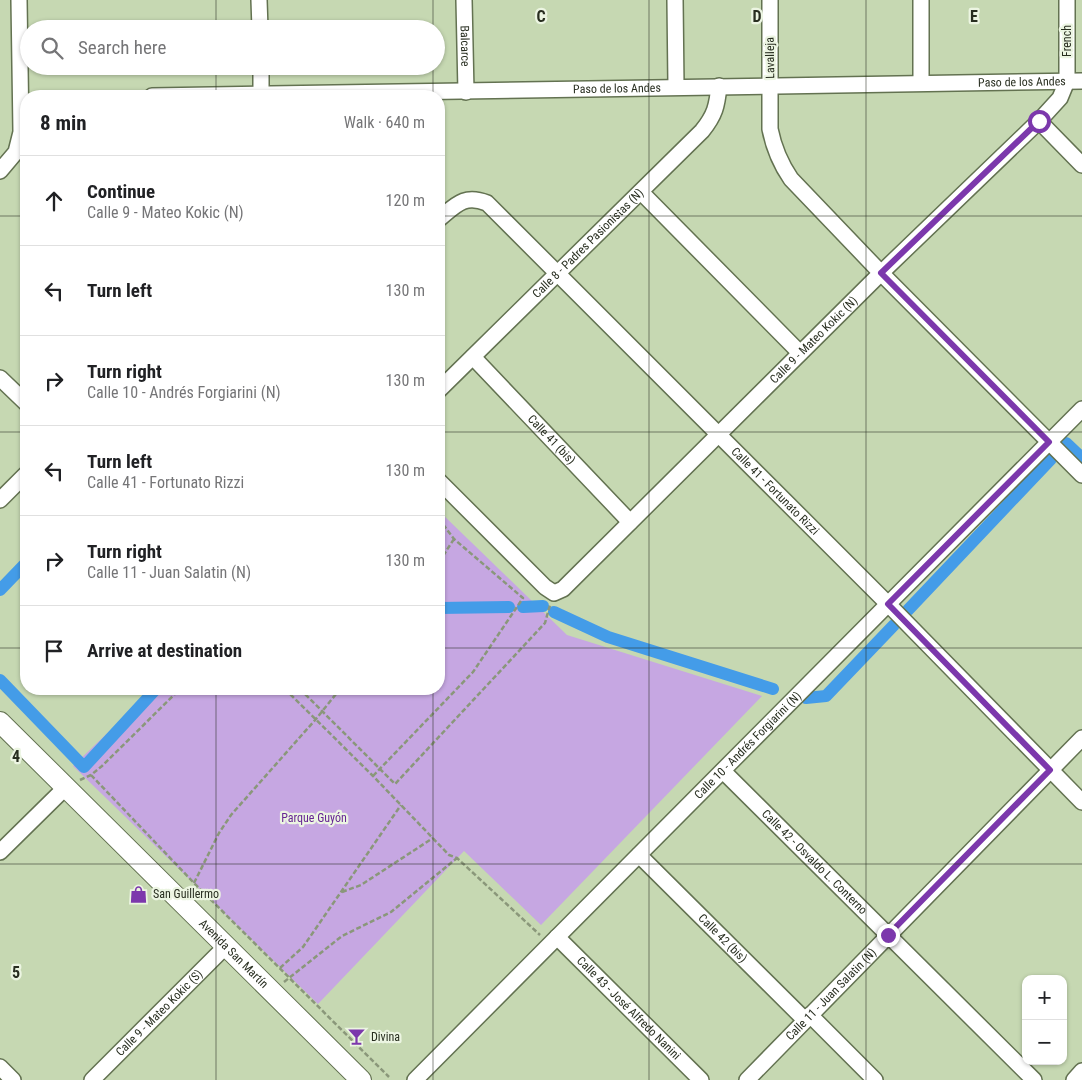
<!DOCTYPE html>
<meta charset="utf-8">
<style>
:root{--surface:#fff;--page:#f6f6f6;--text:#202124;--muted:#757577;--line:#e0e0e0}
body{margin:0;font-family:"Roboto Condensed",sans-serif;background:var(--page);color:var(--text)}
.controls{position:absolute;right:15px;bottom:15px;display:grid;overflow:hidden;border-radius:10px;box-shadow:0 1px 4px #0004}
.controls button{width:45px;height:45px;display:grid;place-items:center;padding:0;border:0;border-bottom:1px solid var(--line);background:var(--surface);color:var(--text);font:25px sans-serif}
.stop{position:absolute;width:15px;height:15px;margin:-11px;border:4px solid #7c38ac;border-radius:50%;background:#fff}
.stop.end{background:#7c38ac;border-color:#fff;box-shadow:0 1px 5px #0008}
.list{margin:0;padding:0;list-style:none}
h2{display:flex;justify-content:space-between;align-items:center;height:65px;margin:0;padding:0 20px;font-size:21px}
h2 small{font-size:16px;font-weight:400;color:var(--muted)}
.list li{display:grid;grid-template-columns:32px 1fr auto;gap:15px;align-items:center;box-sizing:border-box;height:90px;padding:0 20px;border-top:1px solid var(--line)}
.list b{display:block;font-size:19px;white-space:nowrap}
.list p{margin:0;font-size:16px;white-space:nowrap;color:var(--muted)}
.list em{font-size:16px;font-style:normal;color:var(--muted)}
.icon{flex:none;width:28px;height:28px;fill:none;stroke:currentColor;stroke-width:2;stroke-linecap:round;stroke-linejoin:round}
.map{position:relative;flex:none;width:1082px;height:1080px;overflow:hidden}
.search{position:absolute;background:var(--surface);box-shadow:0 1px 4px #0004;left:20px;top:20px;width:425px;height:55px;display:flex;align-items:center;gap:12px;box-sizing:border-box;padding:0 18px;border-radius:28px;color:var(--muted);font-size:19px}
.panel{position:absolute;background:var(--surface);box-shadow:0 1px 4px #0004;left:20px;top:90px;width:425px;height:605px;border-radius:20px}
.map>svg:first-child{display:block}
</style>
<div class="map">
<svg width="1082" height="1080" viewBox="0 0 1082 1080">
<rect width="100%" height="100%" fill="#c6d8b2"/>
<path fill="#c6a7e2" d="M439,511L567,635L762,696L541,925L464,851L318,1004L73,766L149,693L145,689H439Z"/>
<g fill="none" stroke-linecap="round" stroke-linejoin="round">
<path stroke="#449ce8" stroke-width="12" d="M1065,444L1066,443L1082,458
M0,590L26,563
M523,607L543,606
M439,608L509,607
M908,610L1051,459
M554,612L608,637L773,689
M0,680L84,767L156,689
M806,698L826,696L894,625"/>
<defs>
<g id="minor">
<path d="M259,0L260,29"/>
<path id="s1" d="M464,0L466,92"/>
<path d="M675,0L676,86"/>
<path d="M770,0V129C774,149 780,163 791,179L881,273L1082,475"/>
<path d="M921,0V83"/>
<path d="M261,66V96"/>
<path id="s2" d="M152,96L1082,81"/>
<path d="M1039,121L1082,165"/>
<path d="M0,171L16,152L21,132L19,0"/>
<path d="M641,192L800,353"/>
<path id="s3" d="M439,219C456,205 464,194 487,203L888,604L1082,802"/>
<path id="s4" d="M473,357L630,522"/>
<path d="M0,378L26,403"/>
<path id="s5" d="M439,390L702,131C715,115 717,106 719,86"/>
<path id="s6" d="M439,481L545,587L554,593L563,589L881,273L1039,121L1060,98L1067,81V0"/>
<path d="M0,500L26,474"/>
<path id="s7" d="M723,771L1034,1080"/>
<path d="M0,852L66,787"/>
<path id="s8" d="M639,855L805,1020"/>
<path id="s9" d="M557,937L701,1080"/>
<path d="M810,1015L875,1080"/>
<path d="M0,1067L13,1080"/>
<path id="s10" d="M92,1080L226,946"/>
<path id="s11" d="M415,1080L1082,409"/>
<path id="s12" d="M747,1080L1082,738"/>
<path d="M1074,1080L1082,1071"/>
</g>
<g id="major">
<path id="s13" d="M0,722L361,1080"/>
</g>
</defs>
<use href="#minor" stroke="#637251" stroke-width="18"/>
<use href="#major" stroke="#637251" stroke-width="22"/>
<path stroke="#8a977a" stroke-width="2.5" stroke-dasharray="5 2.5" stroke-linecap="butt" d="M439,562L454,539
M285,689L373,776L449,855L457,858L540,935
M300,689L395,784L545,623L550,605
M91,775L194,883L389,1077
M373,776L473,672L523,598L454,539L439,519
M80,780L91,775L102,766L180,689
M194,883L219,833L231,815L316,719L340,689
M342,892L361,885L433,838
M280,968L303,947L401,805
M284,982L342,936L391,912L457,858"/>
<use href="#minor" stroke="#fff" stroke-width="15"/>
<use href="#major" stroke="#fff" stroke-width="20"/>
</g>
<g fill="none" stroke-linecap="round" stroke-linejoin="round">
<path stroke="#7c38ac" stroke-width="6" d="M888,935L1050,770L888,604L1049,442L881,273L1039,121"/>
</g>
<path fill="none" stroke="#282e20" stroke-width="1" stroke-opacity="0.55" d="M216,0V29M433,0V29M649,0V1080M866,0V1080M216,66V96M433,66V96M0,216H26M439,216H1082M0,432H26M439,432H1082M0,648H26M439,648H1082M216,689V1080M433,689V1080M0,864H1082"/>
<defs>
<symbol id="shop-bare" viewBox="-9 -9 18 18"><path d="M-5-2.5h2.3a2.7 3.5 0 0 1 5.4 0H5L5.5 6h-11ZM-1.5-2.5h3a1.5 2.3 0 0 0-3 0Z" fill="#7c38ac" stroke="#ecf5e2" stroke-width="2.5" paint-order="stroke"/></symbol>
<symbol id="bar-bare" viewBox="-9 -9 18 18"><path d="M-6-5H6L.8 .8V4.5H3.5V6h-7V4.5H-.8V.8Z" fill="#7c38ac" stroke="#ecf5e2" stroke-width="2.5" paint-order="stroke"/></symbol>
</defs>
<g fill-rule="evenodd">
<use href="#shop-bare" x="126" y="882" width="25" height="25"/>
<use href="#bar-bare" x="344" y="1024" width="25" height="25"/>
</g>
<g text-anchor="middle" stroke-width="4.5" stroke-linejoin="round" paint-order="stroke">
<g font-size="12" fill="#282e20" stroke="#ecf5e2">
<text transform="translate(1067 41) rotate(-90)" y="4">French</text>
<text dy="4" stroke="none"><textPath href="#s1" startOffset="46">Balcarce</textPath></text>
<text transform="translate(770 58) rotate(-91)" y="4">Lavalleja</text>
<text dy="4" stroke="none"><textPath href="#s2" startOffset="870">Paso de los Andes</textPath></text>
<text dy="4" stroke="none"><textPath href="#s2" startOffset="465">Paso de los Andes</textPath></text>
<text dy="4" stroke="none"><textPath href="#s5" startOffset="209">Calle 8 - Padres Pasionistas (N)</textPath></text>
<text dy="4" stroke="none"><textPath href="#s6" startOffset="524">Calle 9 - Mateo Kokic (N)</textPath></text>
<text dy="4" stroke="none"><textPath href="#s4" startOffset="114">Calle 41 (bis)</textPath></text>
<text dy="4" stroke="none"><textPath href="#s3" startOffset="462">Calle 41 - Fortunato Rizzi</textPath></text>
<text dy="4" stroke="none"><textPath href="#s11" startOffset="472">Calle 10 - Andrés Forgiarini (N)</textPath></text>
<text dy="4" stroke="none"><textPath href="#s7" startOffset="129">Calle 42 - Osvaldo L. Conterno</textPath></text>
<text dy="4" stroke="none"><textPath href="#s8" startOffset="118">Calle 42 (bis)</textPath></text>
<text dy="4" stroke="none"><textPath href="#s13" startOffset="329">Avenida San Martín</textPath></text>
<text dy="4" stroke="none"><textPath href="#s12" startOffset="120">Calle 11 - Juan Salatin (N)</textPath></text>
<text dy="4" stroke="none"><textPath href="#s9" startOffset="101">Calle 43 - José Alfredo Nanini</textPath></text>
<text dy="4" stroke="none"><textPath href="#s10" startOffset="95">Calle 9 - Mateo Kokic (S)</textPath></text>
</g>
<g font-size="12" fill="#672693" stroke="#ecf5e2">
<text x="314" y="822">Parque Guyón</text>
</g>
<g font-size="12" fill="#282e20" stroke="#ecf5e2" text-anchor="start">
<text x="153" y="898">San Guillermo</text>
<text x="371" y="1041">Divina</text>
</g>
</g>
<g font-size="16" text-anchor="middle" font-weight="bold" fill="#282e20" stroke="#ecf5e2" stroke-width="4.5" stroke-linejoin="round" paint-order="stroke">
<text x="541" y="22">C</text>
<text x="757" y="22">D</text>
<text x="974" y="22">E</text>
<text x="16" y="762">4</text>
<text x="16" y="978">5</text>
</g>
</svg>
<div class="controls">
<button>+</button>
<button>−</button>
</div>
<div class="stop" style="left:1039px;top:121px"></div>
<div class="stop end" style="left:888px;top:935px"></div>
<div class="search"><svg class="icon" aria-label="search" viewBox="0 0 24 24"><circle cx="10" cy="10" r="6"/><path d="M15 15l6 6"/></svg>Search here</div>
<section class="panel">
<h2>8 min<small>Walk · 640 m</small></h2>
<ul class="list">
<li><svg class="icon" aria-label="ahead" viewBox="0 0 24 24"><path d="M12 20V5M6 11l6-6 6 6"/></svg><div><b>Continue</b><p>Calle 9 - Mateo Kokic (N)</p></div><em>120 m</em></li>
<li><svg class="icon" aria-label="left" viewBox="0 0 24 24"><path d="M17 20v-9H6M10 6l-5 5 5 5"/></svg><div><b>Turn left</b></div><em>130 m</em></li>
<li><svg class="icon" aria-label="right" viewBox="0 0 24 24"><path d="M7 20v-9h11M14 6l5 5-5 5"/></svg><div><b>Turn right</b><p>Calle 10 - Andrés Forgiarini (N)</p></div><em>130 m</em></li>
<li><svg class="icon" aria-label="left" viewBox="0 0 24 24"><path d="M17 20v-9H6M10 6l-5 5 5 5"/></svg><div><b>Turn left</b><p>Calle 41 - Fortunato Rizzi</p></div><em>130 m</em></li>
<li><svg class="icon" aria-label="right" viewBox="0 0 24 24"><path d="M7 20v-9h11M14 6l5 5-5 5"/></svg><div><b>Turn right</b><p>Calle 11 - Juan Salatin (N)</p></div><em>130 m</em></li>
<li><svg class="icon" aria-label="arrive" viewBox="0 0 24 24"><path d="M6 21V4h12l-3 4 3 4H6"/></svg><div><b>Arrive at destination</b></div></li>
</ul>
</section>
</div>
